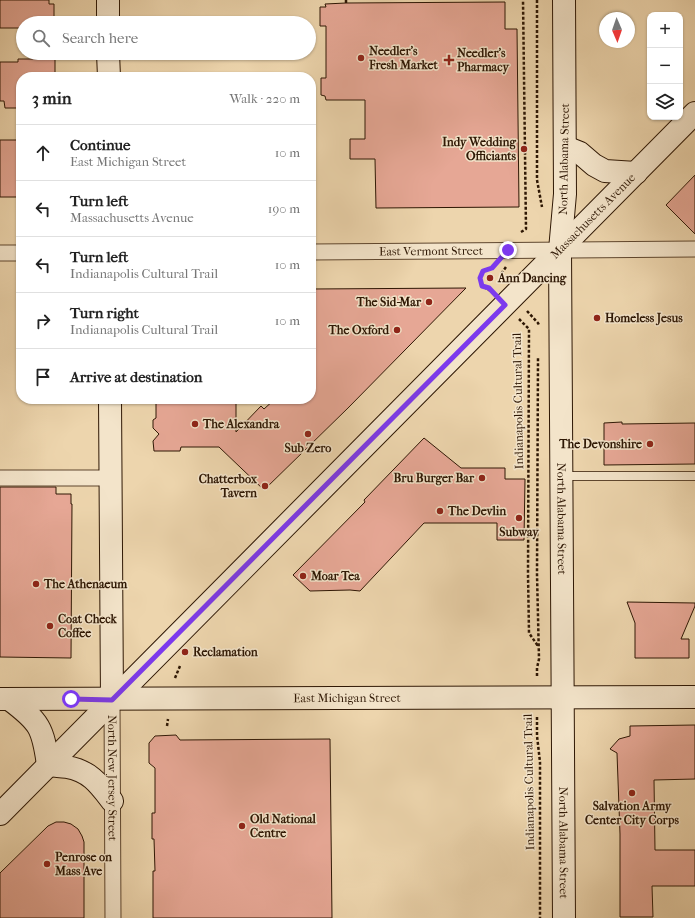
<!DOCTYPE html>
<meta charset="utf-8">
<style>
:root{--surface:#fff;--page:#f2f2f2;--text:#222;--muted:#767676;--line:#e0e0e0}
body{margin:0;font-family:"IM FELL French Canon",serif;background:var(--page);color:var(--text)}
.controls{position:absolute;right:12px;top:12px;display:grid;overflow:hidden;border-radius:8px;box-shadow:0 1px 3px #0004}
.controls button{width:36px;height:36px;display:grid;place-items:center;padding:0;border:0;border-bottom:1px solid var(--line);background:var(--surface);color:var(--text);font:20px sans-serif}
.compass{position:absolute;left:599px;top:12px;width:36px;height:36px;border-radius:50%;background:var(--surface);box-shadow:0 1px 3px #0004;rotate:178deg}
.stop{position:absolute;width:12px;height:12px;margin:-9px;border:3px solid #7c3aed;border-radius:50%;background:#fff}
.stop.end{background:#7c3aed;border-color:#fff;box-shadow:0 1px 4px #0008}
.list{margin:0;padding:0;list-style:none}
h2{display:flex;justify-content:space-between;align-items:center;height:52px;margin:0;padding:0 16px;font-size:17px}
h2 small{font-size:13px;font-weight:400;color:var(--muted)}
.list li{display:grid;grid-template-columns:26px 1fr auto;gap:12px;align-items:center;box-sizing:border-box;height:56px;padding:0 16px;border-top:1px solid var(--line)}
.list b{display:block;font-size:15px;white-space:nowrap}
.list p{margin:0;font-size:13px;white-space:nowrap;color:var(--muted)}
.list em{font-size:13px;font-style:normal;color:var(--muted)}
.icon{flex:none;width:22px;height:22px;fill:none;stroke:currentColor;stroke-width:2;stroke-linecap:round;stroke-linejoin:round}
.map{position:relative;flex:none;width:695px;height:918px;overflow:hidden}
.search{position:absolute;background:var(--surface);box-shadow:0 1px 3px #0004;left:16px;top:16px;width:300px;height:44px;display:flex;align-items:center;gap:10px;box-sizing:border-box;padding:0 14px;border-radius:22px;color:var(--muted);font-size:15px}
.panel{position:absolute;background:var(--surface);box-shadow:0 1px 3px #0004;left:16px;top:72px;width:300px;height:332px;border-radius:16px}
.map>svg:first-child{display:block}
</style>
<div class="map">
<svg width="695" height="918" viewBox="0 0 695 918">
<rect width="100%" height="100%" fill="#edd5ad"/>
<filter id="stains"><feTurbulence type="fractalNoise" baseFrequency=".005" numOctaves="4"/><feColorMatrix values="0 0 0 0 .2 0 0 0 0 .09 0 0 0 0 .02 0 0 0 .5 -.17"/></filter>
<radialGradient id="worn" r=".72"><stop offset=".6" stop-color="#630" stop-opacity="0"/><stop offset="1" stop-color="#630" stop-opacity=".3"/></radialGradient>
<path fill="#e6a795" stroke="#2e1704" d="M0,0H49V4H54V23H23V28H0Z
M505,2V29H517L519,207L376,208L375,159H350V139H365V100H326L325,96L321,95V78H326V26H320V7H326L325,4L346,3Z
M39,55H55V77H21V108H5L4,101H0V62H18V59H39Z
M0,140H21V197H0Z
M695,175V234L666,205Z
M466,288L348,408L264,490L219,447H181L180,451H154L153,441L159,434L153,428V420L156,418V399H226V402H236V432L261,406L264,409L275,399H311V289Z
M622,422V424L695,423V464L604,465V423Z
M424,438L461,468H505V479H525L524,540H497V523H424L360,591L350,590L310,591L293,575L365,502L364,500Z
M0,487H56V494H71V504H72L71,658L0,657Z
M627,602L695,603V606L681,639H689V658H635V623Z
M695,725V779L654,780L655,850H695V886H652L653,917H620V834L617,753L610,749L619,739L630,736V726Z
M176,735L180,740L330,739L332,918H153V871H155L154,839H152V813H155V768L149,763V743L155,736Z
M56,822H64L71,824L78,829L82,836L84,842V918H0V873L48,826Z"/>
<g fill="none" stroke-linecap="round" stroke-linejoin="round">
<defs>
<path id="service" d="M562,476H695"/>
<g id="minor">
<path id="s1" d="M311,252L695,249"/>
<path d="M0,253H21"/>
<path d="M0,478H111"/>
<path id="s2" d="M112,700L113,918"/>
</g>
<g id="secondary">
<path d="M108,0V23"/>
<path id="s3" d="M564,0L565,194L560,250L564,918"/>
<path d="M108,53L109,77"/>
<path d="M565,147L580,153L594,165L605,171L636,173"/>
<path d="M110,399L112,700"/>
<path id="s4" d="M0,699L695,697"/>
<path d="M9,699C40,722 43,728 48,765"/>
<path d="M48,765C54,766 61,766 67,767C90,771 99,784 112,801"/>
<path id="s5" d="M0,814L695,113"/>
</g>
</defs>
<use href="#service" stroke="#5e462e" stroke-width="10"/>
<use href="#minor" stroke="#5e462e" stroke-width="17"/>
<use href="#secondary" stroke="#2e1704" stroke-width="24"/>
<path stroke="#2e1704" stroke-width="2.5" stroke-dasharray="3 2" stroke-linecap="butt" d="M346,0V3
M537,0V180L542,207
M521,232L526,229L523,0
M490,269L483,271L480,278L482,286L491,291
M503,278L501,274L506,267
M527,311L538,323L539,325
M519,319L529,329L528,574L529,633L538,646
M537,676V668L539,659L537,574L538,358
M175,678L180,666
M537,717V736L540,762V918
M167,726L168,719"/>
<use href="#service" stroke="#f3e4ca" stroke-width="8"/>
<use href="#minor" stroke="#f3e4ca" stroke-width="15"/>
<use href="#secondary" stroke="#f3e4ca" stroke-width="22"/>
</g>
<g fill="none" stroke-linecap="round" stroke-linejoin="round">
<path stroke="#7c3aed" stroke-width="5" d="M71,699L112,700L505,305L489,288L482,286L480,278L483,271L492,268L508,250"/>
</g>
<g fill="#8f2418" stroke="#f3e4ca" stroke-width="1.5">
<circle cx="361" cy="58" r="4"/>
<path d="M447 54h4v4h4v4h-4v4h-4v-4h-4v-4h4z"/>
<circle cx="524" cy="149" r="4"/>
<circle cx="490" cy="278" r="4"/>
<circle cx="429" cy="302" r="4"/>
<circle cx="597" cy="318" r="4"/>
<circle cx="397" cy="330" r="4"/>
<circle cx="195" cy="424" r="4"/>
<circle cx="308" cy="434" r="4"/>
<circle cx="650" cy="444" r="4"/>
<circle cx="482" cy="478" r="4"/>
<circle cx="265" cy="486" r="4"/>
<circle cx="440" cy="511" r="4"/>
<circle cx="519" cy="518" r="4"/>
<circle cx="303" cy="576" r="4"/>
<circle cx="36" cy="584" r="4"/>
<circle cx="50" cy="626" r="4"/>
<circle cx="185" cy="652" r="4"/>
<circle cx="632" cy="793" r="4"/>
<circle cx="242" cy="826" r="4"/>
<circle cx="47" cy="864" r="4"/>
</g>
<g text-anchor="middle" stroke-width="3" stroke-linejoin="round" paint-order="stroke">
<g font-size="12" font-weight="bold" fill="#2e1704" stroke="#f3e4ca" text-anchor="start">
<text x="369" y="55">Needler's<tspan x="369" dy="14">Fresh Market</tspan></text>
<text x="457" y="57">Needler's<tspan x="457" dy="14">Pharmacy</tspan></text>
<text x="516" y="146" text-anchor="end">Indy Wedding<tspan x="516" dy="14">Officiants</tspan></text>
<text x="498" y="282">Ann Dancing</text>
<text x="421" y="306" text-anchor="end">The Sid-Mar</text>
<text x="605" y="322">Homeless Jesus</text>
<text x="389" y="334" text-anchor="end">The Oxford</text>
<text x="203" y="428">The Alexandra</text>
<text x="642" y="448" text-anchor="end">The Devonshire</text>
<text x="308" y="452" text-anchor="middle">Sub Zero</text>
<text x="474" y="482" text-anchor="end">Bru Burger Bar</text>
<text x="257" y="483" text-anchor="end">Chatterbox<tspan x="257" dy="14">Tavern</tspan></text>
<text x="448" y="515">The Devlin</text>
<text x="519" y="536" text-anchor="middle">Subway</text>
<text x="311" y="580">Moar Tea</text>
<text x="44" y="588">The Athenaeum</text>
<text x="58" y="623">Coat Check<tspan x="58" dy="14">Coffee</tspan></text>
<text x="193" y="656">Reclamation</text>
<text x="632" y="810" text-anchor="middle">Salvation Army<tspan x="632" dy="14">Center City Corps</tspan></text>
<text x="250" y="823">Old National<tspan x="250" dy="14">Centre</tspan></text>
<text x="55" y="861">Penrose on<tspan x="55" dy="14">Mass Ave</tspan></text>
</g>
<g font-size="12" fill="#2e1704" stroke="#f3e4ca">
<text transform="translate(564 159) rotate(-89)" y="4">North Alabama Street</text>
<text dy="4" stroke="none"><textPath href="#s5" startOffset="842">Massachusetts Avenue</textPath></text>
<text dy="4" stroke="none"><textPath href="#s1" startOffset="120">East Vermont Street</textPath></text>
<text transform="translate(518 401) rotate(-91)" y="4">Indianapolis Cultural Trail</text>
<text dy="4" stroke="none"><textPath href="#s3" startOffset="519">North Alabama Street</textPath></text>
<text dy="4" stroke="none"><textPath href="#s4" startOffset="347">East Michigan Street</textPath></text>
<text dy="4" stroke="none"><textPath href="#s2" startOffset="78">North New Jersey Street</textPath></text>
<text transform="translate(529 782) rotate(-91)" y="4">Indianapolis Cultural Trail</text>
<text dy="4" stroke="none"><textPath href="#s3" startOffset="843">North Alabama Street</textPath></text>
</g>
</g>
<rect width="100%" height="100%" filter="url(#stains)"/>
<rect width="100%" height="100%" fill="url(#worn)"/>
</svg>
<div class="controls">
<button>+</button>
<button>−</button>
<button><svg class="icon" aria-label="layers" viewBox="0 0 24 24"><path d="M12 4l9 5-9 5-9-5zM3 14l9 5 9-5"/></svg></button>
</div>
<svg class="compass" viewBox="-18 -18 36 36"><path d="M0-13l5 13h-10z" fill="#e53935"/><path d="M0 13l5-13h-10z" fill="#767676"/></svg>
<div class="stop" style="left:71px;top:699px"></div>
<div class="stop end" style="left:508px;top:250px"></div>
<div class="search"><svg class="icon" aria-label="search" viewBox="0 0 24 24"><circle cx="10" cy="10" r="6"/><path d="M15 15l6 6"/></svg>Search here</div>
<section class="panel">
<h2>3 min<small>Walk · 220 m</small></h2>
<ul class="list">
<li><svg class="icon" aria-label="ahead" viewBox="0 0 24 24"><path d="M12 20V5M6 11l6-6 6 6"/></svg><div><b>Continue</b><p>East Michigan Street</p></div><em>10 m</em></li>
<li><svg class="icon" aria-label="left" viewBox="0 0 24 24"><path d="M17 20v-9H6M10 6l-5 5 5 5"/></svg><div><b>Turn left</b><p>Massachusetts Avenue</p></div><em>190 m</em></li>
<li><svg class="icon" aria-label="left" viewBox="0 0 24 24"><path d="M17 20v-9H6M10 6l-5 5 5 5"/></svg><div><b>Turn left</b><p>Indianapolis Cultural Trail</p></div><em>10 m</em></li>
<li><svg class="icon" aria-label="right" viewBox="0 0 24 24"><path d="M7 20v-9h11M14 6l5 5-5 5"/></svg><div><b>Turn right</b><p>Indianapolis Cultural Trail</p></div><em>10 m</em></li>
<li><svg class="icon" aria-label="arrive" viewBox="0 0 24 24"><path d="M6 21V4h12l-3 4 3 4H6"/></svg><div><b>Arrive at destination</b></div></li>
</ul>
</section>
</div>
